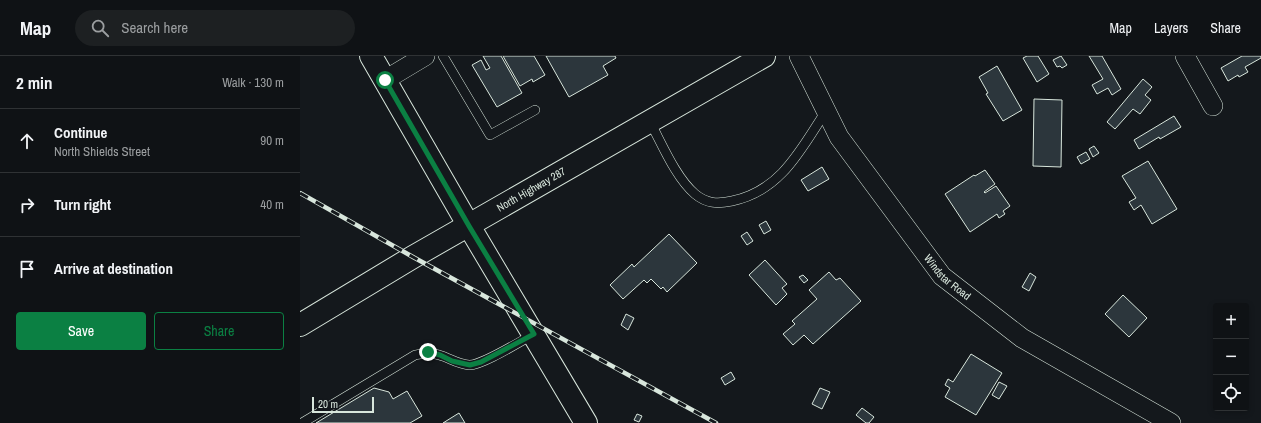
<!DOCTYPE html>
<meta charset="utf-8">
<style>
:root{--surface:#0f1215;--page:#1d2022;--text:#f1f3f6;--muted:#9b9ea0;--line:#2f3234;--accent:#0b8043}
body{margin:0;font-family:"Archivo Narrow",sans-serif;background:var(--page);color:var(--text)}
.controls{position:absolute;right:12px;bottom:12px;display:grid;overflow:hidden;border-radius:4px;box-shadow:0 2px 6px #0003}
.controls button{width:36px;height:36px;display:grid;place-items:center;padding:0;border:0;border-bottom:1px solid var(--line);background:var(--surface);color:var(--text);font:20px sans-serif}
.scale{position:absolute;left:12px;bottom:10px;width:62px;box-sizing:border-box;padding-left:4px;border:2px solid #d8e6dc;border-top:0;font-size:11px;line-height:14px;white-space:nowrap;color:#d8e6dc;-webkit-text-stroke:3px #14181c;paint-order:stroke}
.stop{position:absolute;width:12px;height:12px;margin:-9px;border:3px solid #0b8043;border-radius:50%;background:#fff}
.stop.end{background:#0b8043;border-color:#fff;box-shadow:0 1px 4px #0008}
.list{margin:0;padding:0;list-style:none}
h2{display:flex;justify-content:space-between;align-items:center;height:52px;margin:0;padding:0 16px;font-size:17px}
h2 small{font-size:13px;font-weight:400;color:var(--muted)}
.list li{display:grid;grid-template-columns:26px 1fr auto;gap:12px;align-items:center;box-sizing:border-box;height:64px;padding:0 16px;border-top:1px solid var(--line)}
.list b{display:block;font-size:15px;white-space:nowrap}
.list p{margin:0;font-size:13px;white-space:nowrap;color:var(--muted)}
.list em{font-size:13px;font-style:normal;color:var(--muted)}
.actions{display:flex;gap:8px;padding:12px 16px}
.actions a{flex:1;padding:9px 0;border:1px solid var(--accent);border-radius:4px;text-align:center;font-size:14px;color:var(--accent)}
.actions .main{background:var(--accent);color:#fff}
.icon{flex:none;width:22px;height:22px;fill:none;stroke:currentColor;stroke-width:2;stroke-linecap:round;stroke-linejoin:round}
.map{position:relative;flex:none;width:961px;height:367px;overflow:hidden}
header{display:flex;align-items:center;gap:24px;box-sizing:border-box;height:56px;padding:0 20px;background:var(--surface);border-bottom:1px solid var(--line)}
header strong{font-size:19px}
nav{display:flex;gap:22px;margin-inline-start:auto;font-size:14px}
.search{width:280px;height:36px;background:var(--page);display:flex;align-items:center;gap:10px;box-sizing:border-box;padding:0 14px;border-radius:22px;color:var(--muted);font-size:15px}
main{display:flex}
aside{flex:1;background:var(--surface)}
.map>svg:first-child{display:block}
</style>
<header>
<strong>Map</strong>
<div class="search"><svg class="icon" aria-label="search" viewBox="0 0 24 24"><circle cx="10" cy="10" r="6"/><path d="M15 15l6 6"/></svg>Search here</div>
<nav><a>Map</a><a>Layers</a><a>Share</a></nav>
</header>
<main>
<aside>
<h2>2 min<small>Walk · 130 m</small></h2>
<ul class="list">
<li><svg class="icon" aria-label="ahead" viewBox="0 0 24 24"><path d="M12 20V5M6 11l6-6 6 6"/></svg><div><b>Continue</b><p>North Shields Street</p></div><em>90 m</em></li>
<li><svg class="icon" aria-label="right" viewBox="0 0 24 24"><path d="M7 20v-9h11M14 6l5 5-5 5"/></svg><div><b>Turn right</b></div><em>40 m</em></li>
<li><svg class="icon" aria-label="arrive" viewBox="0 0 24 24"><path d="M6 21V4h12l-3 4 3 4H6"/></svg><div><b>Arrive at destination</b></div></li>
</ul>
<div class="actions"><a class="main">Save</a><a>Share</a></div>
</aside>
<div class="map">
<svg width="961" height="367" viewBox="0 0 961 367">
<rect width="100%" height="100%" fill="#14181c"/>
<path fill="#2c363c" stroke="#d8e6dc" d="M183,0H201L222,37L197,51L172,9L181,4L186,14L190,12Z
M203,0H234L245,19L233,26L232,23L220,30Z
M246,0H315L316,2L303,10L308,19L269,41Z
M727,0H738L749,18L737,26L723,2Z
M761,0L767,9L762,12L760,10L757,11L753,4Z
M789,0H802L821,33L812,39L808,32L797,38L792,29L803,23Z
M942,0H961V2L945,11L948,16L939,21L938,19L928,25L921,12Z
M697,10L722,54L703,65L686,38L688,37L679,21Z
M843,23L852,31L845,39L851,44L840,58L833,53L815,73L807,66Z
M734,43L762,44L761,111L733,110Z
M874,60L881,71L860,83L859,81L839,93L834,84Z
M794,90L799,97L793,101L789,93Z
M786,96L790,103L781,108L777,101Z
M848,105L877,153L852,168L841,149L834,154L829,146L836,142L822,120Z
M522,111L529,123L508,135L501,124Z
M685,114L695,128L684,136L685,137L696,130L710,150L703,155L705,158L699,162L697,158L670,176L645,138L674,119L675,120Z
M466,165L471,174L464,178L459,169Z
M447,176L453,185L447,189L441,180Z
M369,178L397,207L367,236L363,231L361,233L351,223L347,227L344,224L323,243L310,229L332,208L334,211Z
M465,204L487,228L482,232L487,238L476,249L449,219Z
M529,216L536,224L540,222L561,245L513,288L504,279L493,289L483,278L495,268L492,265L517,243L509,234Z
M730,217L736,221L729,235L722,231Z
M503,219L508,224L504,227L499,221Z
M823,239L847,262L829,281L805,258Z
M326,258L334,262L328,274L321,269Z
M671,298L702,317L676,359L645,341L650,332L645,329L648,323L653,326Z
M431,316L435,323L425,329L421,322Z
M699,326L707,330L699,343L692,339Z
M74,332L89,336L93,343L107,335L122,360L110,367H16Z
M520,332L530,336L522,353L512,348Z
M562,352L574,361L569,367H566L556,359Z
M159,357L165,367H143Z
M337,358L342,360L339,366L334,364Z"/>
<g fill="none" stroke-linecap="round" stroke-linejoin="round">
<defs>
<path id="lane" d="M143,0L190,79L235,54
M350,66C362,88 376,122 395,138C407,148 418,148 432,145C481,135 501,93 526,55
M2,367L115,299C123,297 131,296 139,299C150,302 157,308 169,309C181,310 221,285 234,278"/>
<g id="street">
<path id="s1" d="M499,0L539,81L642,220L722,282L871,367"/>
<path d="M885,0L913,50"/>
<path d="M85,24L125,0"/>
</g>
<path id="secondary" d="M71,0L169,170L286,367"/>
<g id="highway">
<path id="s2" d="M0,269L113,201L464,0"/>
</g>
</defs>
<use href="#lane" stroke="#d8e6dc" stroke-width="10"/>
<use href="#street" stroke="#d8e6dc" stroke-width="20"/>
<use href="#secondary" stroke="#d8e6dc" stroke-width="24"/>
<use href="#highway" stroke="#d8e6dc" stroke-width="24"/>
<use href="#lane" stroke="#14181c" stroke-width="9"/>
<use href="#street" stroke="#14181c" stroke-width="19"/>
<use href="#secondary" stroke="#14181c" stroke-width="22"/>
<use href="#highway" stroke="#14181c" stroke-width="22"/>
<defs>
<path id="rail" d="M0,137L113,201L416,367"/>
</defs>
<use href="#rail" stroke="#d8e6dc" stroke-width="4.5"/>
<use href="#rail" stroke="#14181c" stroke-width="3" stroke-dasharray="9" stroke-linecap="butt"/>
</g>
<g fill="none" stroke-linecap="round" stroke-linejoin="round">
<path stroke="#0b8043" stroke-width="5" d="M85,24L169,170L234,278L181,306L170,309L152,305L140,299L128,296"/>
</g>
<g text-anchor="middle" stroke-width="3" stroke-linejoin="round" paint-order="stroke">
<g font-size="11" fill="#d8e6dc" stroke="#14181c">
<text dy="4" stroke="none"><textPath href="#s2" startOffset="268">North Highway 287</textPath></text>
<text dy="4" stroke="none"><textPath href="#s1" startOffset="268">Windstar Road</textPath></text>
</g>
</g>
</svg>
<div class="controls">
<button>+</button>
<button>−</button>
<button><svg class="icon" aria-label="locate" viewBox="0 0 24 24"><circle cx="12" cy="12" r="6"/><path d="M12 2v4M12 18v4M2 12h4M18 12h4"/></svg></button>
</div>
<div class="scale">20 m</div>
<div class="stop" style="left:85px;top:24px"></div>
<div class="stop end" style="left:128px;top:296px"></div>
</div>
</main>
